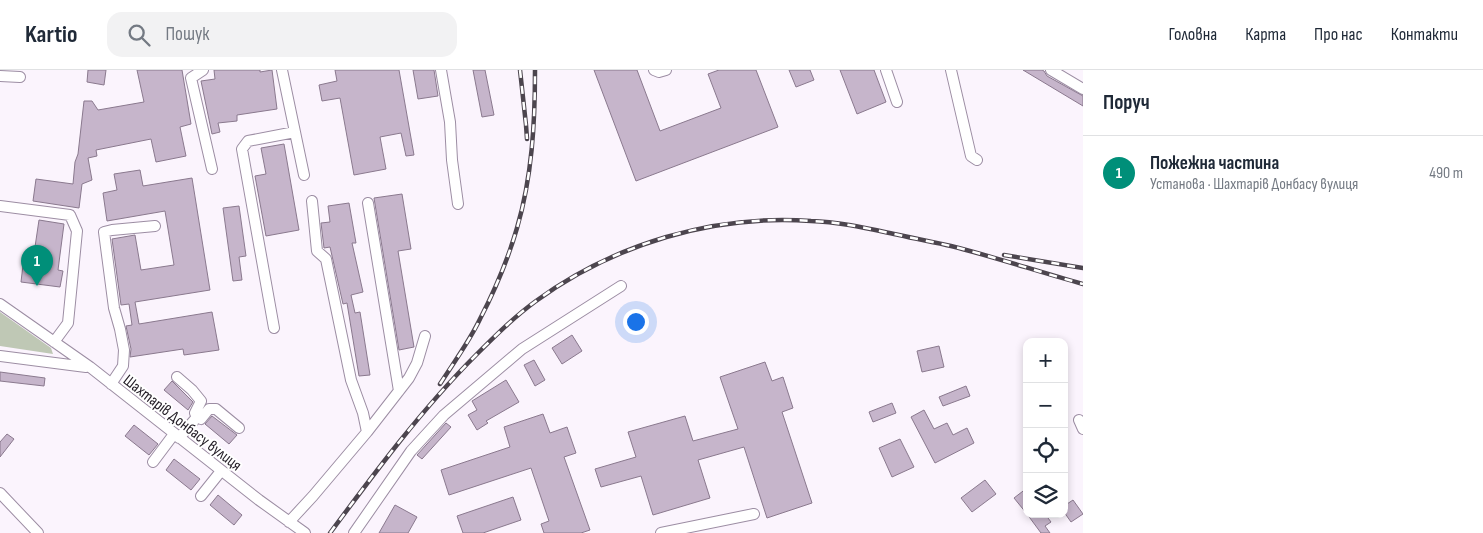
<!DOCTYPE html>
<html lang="uk">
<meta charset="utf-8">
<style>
:root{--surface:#fff;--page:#f2f2f3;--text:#1f2937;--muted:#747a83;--line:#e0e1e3;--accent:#008f79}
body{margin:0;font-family:"Sofia Sans Condensed",sans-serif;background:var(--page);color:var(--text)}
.controls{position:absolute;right:15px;bottom:15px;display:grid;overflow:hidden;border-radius:10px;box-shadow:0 2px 8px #0003}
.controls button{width:45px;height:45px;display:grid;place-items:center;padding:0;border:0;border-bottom:1px solid var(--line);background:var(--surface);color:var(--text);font:25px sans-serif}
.you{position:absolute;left:635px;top:251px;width:18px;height:18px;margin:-12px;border:4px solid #fff;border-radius:50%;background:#1a73e8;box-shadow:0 0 0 8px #1a73e833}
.badge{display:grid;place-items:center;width:32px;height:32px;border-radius:50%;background:var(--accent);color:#fff;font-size:16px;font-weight:700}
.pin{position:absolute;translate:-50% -41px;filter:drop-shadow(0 1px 2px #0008)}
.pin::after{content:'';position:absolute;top:26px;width:18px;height:15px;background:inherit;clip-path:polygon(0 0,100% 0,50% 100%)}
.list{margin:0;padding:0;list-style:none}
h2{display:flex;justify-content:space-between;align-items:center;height:65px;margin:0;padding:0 20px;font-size:21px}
h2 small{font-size:16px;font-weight:400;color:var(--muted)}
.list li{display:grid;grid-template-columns:32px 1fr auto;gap:15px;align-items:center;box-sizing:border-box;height:75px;padding:0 20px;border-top:1px solid var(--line)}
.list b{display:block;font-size:19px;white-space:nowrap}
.list p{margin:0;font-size:16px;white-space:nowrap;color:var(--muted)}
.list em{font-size:16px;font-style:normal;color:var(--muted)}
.icon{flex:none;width:28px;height:28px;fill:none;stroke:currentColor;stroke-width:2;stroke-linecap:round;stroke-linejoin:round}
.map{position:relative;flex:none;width:1083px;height:463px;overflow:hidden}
header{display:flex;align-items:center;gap:30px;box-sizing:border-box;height:70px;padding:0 25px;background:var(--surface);border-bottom:1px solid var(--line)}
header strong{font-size:24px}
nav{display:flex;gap:28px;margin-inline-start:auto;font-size:18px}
.search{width:350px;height:45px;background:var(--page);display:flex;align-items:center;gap:12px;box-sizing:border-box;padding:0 18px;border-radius:15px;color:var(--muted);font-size:19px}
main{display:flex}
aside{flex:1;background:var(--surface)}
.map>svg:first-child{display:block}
</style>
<header>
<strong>Kartio</strong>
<div class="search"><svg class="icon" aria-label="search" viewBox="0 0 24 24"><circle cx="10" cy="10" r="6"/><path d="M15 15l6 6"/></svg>Пошук</div>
<nav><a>Головна</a><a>Карта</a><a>Про нас</a><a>Контакти</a></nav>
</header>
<main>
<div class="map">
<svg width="1083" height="463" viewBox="0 0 1083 463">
<rect width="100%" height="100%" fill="#fbf4fd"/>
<path fill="#bfc8b5" d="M0,242L51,278L53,284L0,276Z"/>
<path fill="#c6b5cb" stroke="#8a798e" d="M88,0H106L104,15L87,12Z
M137,0H182L191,54L180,57L186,86L156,92L151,69L96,80L97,86L88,88L92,110L82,114L79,138L33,131L36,109L73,114L75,92L78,84L84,31H92L98,40L144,32Z
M214,0H260V2L272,0L277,39L237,45V51L218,53L220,62L212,64L201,11L215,9Z
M335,0H399L414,85L406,86L401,63L380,67L386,99L354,105L340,28L322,31L319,15L337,11Z
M413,0H434L438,26L418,29Z
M473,0H485L494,45L482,47Z
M594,0H637L660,61L721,38L708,4L719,0H756L778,57L636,111Z
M789,0H810L814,10L796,17Z
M840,0H874L886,32L857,44Z
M1023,0H1042L1044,1L1047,6L1083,26V36Z
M284,74L299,160L266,166L255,106L266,104L261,78Z
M140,100L143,116L192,108L210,220L135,232L139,254L212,242L219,280L184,285L183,279L130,287L131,279L126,256L132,255L129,234L121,235L112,169L135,165L141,200L174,195L165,141L107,151L103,123L117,120L114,104Z
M402,124L411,179L398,181L414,277L399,280L374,128Z
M349,133L356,173H352L363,222L351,225L355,243L360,242L370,305L359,306L347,233L343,234L330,177L324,178L321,153L330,152L328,136Z
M239,136L246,186L239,187L242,210L233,211L223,138Z
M39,150L64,154L58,200L63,201L60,217L21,212L23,195L32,197Z
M572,265L582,281L562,294L552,278Z
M939,276L944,297L922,302L917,281Z
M534,290L545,310L535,316L524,295Z
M765,292L772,311L783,307L793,338L782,342L812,433L767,448L744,377L698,390L710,428L653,445L641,406L601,417L595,399L636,387L628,362L685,346L693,371L738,359L720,307Z
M0,302L45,308L44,316L0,311Z
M506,310L519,332L486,351L488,353L477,360L468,345L477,340L472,331Z
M172,311L193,332L188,340L164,320Z
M966,316L970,326L943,336L939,327Z
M892,333L896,343L873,352L869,342Z
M924,340L934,359L947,353L953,365L967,358L974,373L935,393L911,347Z
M543,344L550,363L567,357L576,383L564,387L590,460L581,463H544L541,454L549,451L531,398L449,425L441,400L510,377L504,357Z
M212,346L237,365L229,374L205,354Z
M446,353L451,357L422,389L417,385Z
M134,355L158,374L149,385L125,366Z
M7,364L14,369L0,387V372Z
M900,369L914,397L892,407L879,378Z
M174,389L200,409L191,420L166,400Z
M985,410L996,424L972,442L961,428Z
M1027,418V444L1014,428Z
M218,425L242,445L234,455L210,435Z
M513,427L521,450L483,463H463L457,446Z
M1073,430L1083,444L1071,452L1064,442V436Z
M395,435L417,447L408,463H379Z
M1027,444H1045L1051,452L1045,456L1050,463H1041Z"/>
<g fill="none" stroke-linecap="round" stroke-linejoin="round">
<defs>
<path id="minor" d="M203,0L191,8L212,99
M282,0L304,105
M441,0L450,52L452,90L458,134
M654,0L659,2L666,0
M886,0L897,32
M951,0L971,86L977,90
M1051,0L1083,19
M0,6L20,7
M312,131L317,181L326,189L351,310L363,343L367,362
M368,133L399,321
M0,136L70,145L77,161L68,253L54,272
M0,234L90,297L259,430L305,463
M274,258L242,79L248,71L295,62
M0,286L86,297
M177,307L192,320L201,331L195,343L197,347L179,368
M111,314L123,296L124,280L120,259L114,238L104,162L112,160L155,156
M197,347L201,349L209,339H216L239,358
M1079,350L1083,359
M153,392L174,364
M0,423L38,463
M201,426L221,401
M289,452L313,426L367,362L409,308L417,293L425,266
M354,463L411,381L444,345L522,279L621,216
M661,463L754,444"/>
</defs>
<use href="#minor" stroke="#9c8da3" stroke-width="12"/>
<use href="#minor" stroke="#fff" stroke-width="10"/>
<defs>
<path id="rail" d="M520,0L526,55L527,69
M1004,185L1083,198
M440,314C454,292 469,272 480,249C495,220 508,189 517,158C532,107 535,53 535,0
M330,463C376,401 422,339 476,285C495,266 514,247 536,231C614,174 714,144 811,151C841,152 870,159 899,165C916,169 934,172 951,176C995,187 1039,202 1083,214"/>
</defs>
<use href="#rail" stroke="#4c454e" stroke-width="4.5"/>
<use href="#rail" stroke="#fff" stroke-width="2.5" stroke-dasharray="8" stroke-linecap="butt"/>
</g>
<g text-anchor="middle" stroke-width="4" stroke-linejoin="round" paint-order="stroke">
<g font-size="16" fill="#211b24" stroke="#fff">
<text transform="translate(183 352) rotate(38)" y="6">Шахтарів Донбасу вулиця</text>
</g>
</g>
</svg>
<div class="controls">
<button>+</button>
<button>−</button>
<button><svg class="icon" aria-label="locate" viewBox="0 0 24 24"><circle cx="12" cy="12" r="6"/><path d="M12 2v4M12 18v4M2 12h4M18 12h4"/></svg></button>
<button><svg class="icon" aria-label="layers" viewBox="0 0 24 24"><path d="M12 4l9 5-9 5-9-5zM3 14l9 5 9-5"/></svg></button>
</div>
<div class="you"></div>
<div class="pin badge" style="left:37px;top:216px">1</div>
</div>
<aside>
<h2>Поруч<small></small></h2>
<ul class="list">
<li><span class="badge">1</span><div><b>Пожежна частина</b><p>Установа · Шахтарів Донбасу вулиця</p></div><em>490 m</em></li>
</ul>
</aside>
</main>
